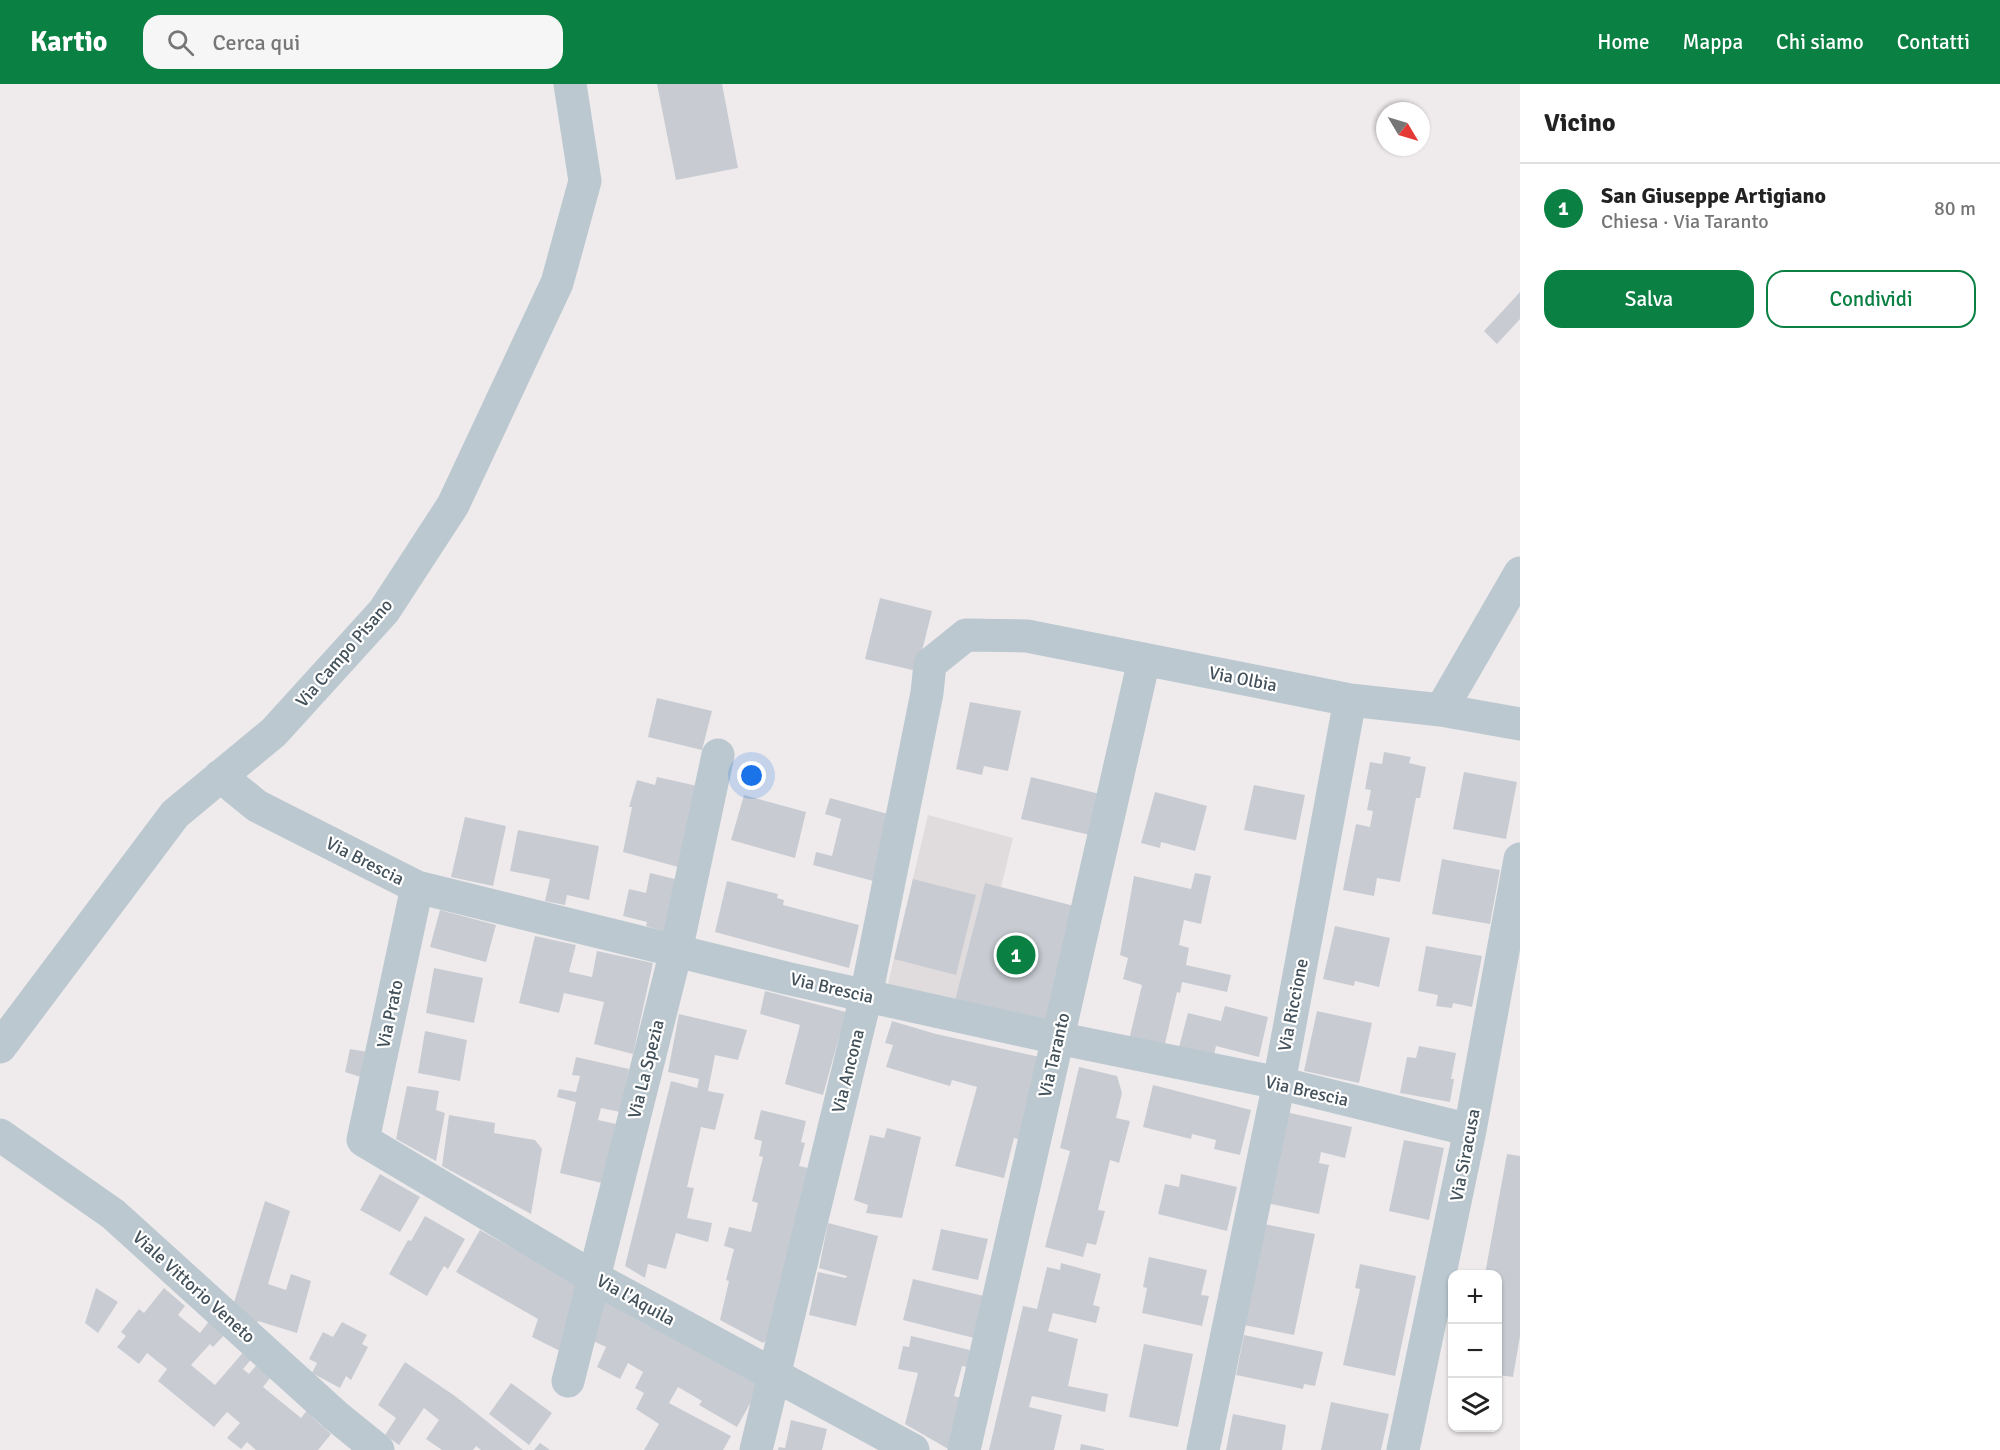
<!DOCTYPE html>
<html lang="it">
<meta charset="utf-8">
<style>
:root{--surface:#fff;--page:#f6f6f6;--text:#222;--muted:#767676;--line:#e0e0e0;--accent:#0b8043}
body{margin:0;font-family:Signika,sans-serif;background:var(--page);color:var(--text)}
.controls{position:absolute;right:18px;bottom:18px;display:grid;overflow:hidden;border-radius:12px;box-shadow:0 2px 4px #0004}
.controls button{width:54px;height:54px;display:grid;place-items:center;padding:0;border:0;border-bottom:2px solid var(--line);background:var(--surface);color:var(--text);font:30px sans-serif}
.compass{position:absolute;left:1376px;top:18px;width:54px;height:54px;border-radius:50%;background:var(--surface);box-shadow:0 2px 4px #0004;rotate:128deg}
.you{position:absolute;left:752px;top:692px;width:21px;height:21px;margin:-15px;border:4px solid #fff;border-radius:50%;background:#1a73e8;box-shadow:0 0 0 9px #1a73e833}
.badge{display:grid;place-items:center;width:39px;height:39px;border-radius:50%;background:var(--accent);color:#fff;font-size:20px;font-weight:700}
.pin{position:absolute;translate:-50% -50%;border:3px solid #fff;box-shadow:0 2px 6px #0006}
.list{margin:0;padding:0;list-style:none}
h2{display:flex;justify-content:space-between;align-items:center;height:78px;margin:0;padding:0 24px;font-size:26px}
h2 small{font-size:20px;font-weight:400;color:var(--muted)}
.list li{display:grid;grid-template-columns:39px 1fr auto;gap:18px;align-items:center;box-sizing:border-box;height:90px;padding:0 24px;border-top:2px solid var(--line)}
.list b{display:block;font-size:22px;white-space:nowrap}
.list p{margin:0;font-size:20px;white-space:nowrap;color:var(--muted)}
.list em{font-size:20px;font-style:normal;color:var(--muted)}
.actions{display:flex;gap:12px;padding:18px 24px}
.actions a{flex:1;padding:14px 0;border:2px solid var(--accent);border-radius:18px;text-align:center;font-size:21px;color:var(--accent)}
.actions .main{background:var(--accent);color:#fff}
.icon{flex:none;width:33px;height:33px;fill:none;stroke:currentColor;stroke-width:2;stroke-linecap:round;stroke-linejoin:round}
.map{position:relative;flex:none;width:1520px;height:1366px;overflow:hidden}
header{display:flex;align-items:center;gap:36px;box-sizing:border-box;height:84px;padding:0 30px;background:var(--accent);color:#fff}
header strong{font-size:28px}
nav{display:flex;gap:33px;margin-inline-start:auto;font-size:21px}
.search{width:420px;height:54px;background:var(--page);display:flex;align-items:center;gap:15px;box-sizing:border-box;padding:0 21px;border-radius:18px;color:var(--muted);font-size:22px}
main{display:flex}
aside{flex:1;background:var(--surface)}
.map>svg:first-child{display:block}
</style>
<header>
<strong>Kartio</strong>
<div class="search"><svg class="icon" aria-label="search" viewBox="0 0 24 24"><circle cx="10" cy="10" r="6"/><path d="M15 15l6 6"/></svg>Cerca qui</div>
<nav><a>Home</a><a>Mappa</a><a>Chi siamo</a><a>Contatti</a></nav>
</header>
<main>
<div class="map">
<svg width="1520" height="1366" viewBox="0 0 1520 1366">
<rect width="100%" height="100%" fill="#efebec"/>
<path fill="#e0dcde" d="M928,731L1013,754L1001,803L985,800L954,920L888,900Z"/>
<path fill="#c8ccd2" d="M657,0H722L738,84L676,96Z
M1520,208V235L1497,260L1484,247Z
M880,514L932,527L917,587L865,575Z
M657,614L712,627L702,666L648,653Z
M970,618L1021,627L1008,687L984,682L982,691L956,685Z
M1384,668L1411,673L1409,679L1426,683L1420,714H1416L1400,798L1377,794L1374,812L1343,806L1356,740L1370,743L1373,727L1367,726L1371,706L1365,705L1370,678L1382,680Z
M1464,688L1517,698L1506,755L1453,745Z
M657,693L702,703L682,784L623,768L632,723H629L637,696L655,701Z
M1031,693L1100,710L1090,751L1021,735Z
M1254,701L1305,711L1296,756L1244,746Z
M1155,708L1207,722L1195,767L1161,758L1160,764L1141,759Z
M744,711L806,728L795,774L731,756Z
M830,714L895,732L877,798L813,781L816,768L832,772L841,735L825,730Z
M465,733L506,742L493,802L451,793Z
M518,746L599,762L589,816L567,811L565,821L545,817L550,795L510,787Z
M1442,775L1500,786L1490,840L1432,830Z
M650,789L679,796L667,848L646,842L647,838L623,832L629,805L646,809Z
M1195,789L1211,792L1201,840L1184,836L1179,861L1189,864L1186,881L1231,891L1227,908L1182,898L1180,909L1177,908L1164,964L1129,956L1142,901L1123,895L1128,874L1120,871L1134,792L1191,805Z
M913,795L976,811L956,891L894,875Z
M727,797L778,810L777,814L784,816L783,821L859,841L849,884L715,848Z
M985,799L1078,823L1046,944L954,920Z
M440,826L496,841L486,878L430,863Z
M1335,842L1390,854L1379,903L1355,897L1354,902L1323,895Z
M535,852L576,861L569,888L592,893L597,867L653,879L633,970L594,960L604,918L564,909L559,929L519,919Z
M1426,862L1482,872L1472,923L1453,919L1452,924L1436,922L1438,911L1418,907Z
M434,884L483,894L474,939L426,929Z
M765,907L846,928L823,1011L785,1000L800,941L760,930Z
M1225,922L1268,933L1259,973L1216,962L1213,975L1178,967L1188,929L1221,937Z
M1317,927L1372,939L1359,999L1304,987Z
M679,930L747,946L738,976L715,971L708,1007L724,1010L715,1046L701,1043L687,1103L694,1104L687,1134L712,1139L708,1158L676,1149L666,1185L648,1180L645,1194L625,1182L671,997L697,1004L699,995L668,988Z
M892,937L936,950L1044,974L1024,1057L1014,1054L1004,1094L955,1082L977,1003L952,996L950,1002L886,983L893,961L885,959Z
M425,947L467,956L460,997L418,989Z
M1419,962L1456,969L1451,995H1454L1450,1018L1400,1009L1407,973L1416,974Z
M350,965L374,969L370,996L345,988Z
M576,973L629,985L620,1028L601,1024L598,1036L616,1040L602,1099L560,1089L576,1018L557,1013L559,1005L576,1008L580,992L572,991Z
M1079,983L1117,992L1122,1009L1116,1034L1130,1037L1119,1079L1110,1076L1098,1126L1105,1127L1096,1161L1087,1159L1083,1173L1045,1163L1070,1067L1060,1064Z
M1153,1001L1251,1026L1240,1071L1214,1065L1216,1056L1192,1050L1191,1055L1143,1043Z
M407,1002L439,1007L436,1026L445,1029L436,1077L396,1055Z
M761,1026L806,1037L801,1058L805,1059L799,1082L808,1084L769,1254L763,1259L720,1236L729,1197L726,1196L734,1165L724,1162L729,1143L751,1148L758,1119L752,1117L763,1073L759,1072L762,1057L754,1055Z
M1286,1028L1352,1043L1345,1074L1321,1068L1319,1079L1329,1081L1319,1130L1266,1119Z
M449,1031L495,1039L494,1049L535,1056L542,1065L531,1130L442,1082Z
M887,1044L921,1053L902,1134L866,1129L868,1121L854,1116L870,1051L884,1054Z
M1404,1056L1444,1064L1429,1136L1389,1127Z
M1507,1070L1520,1072V1252L1513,1293L1498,1291V1190H1485Z
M380,1090L420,1113L400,1148L360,1126Z
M1181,1090L1237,1103L1227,1147L1158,1130L1165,1100L1179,1103Z
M265,1117L290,1127L268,1200L286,1206L291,1190L311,1197L297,1249L258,1237L255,1244L232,1225Z
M425,1132L465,1155L448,1185L444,1182L427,1212L389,1190L408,1156L411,1157Z
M828,1139L878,1152L856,1242L809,1231L818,1188L846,1194L847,1192L819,1184Z
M1264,1140L1315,1150L1294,1251L1244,1241Z
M941,1145L988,1155L978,1196L932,1186Z
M480,1146L579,1201L564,1269L532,1253L538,1235L456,1188Z
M1149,1173L1207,1186L1201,1211L1209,1212L1202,1242L1142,1229L1147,1204L1143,1203Z
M1061,1179L1101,1190L1093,1221L1100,1223L1096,1239L1053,1229L1048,1247L1078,1255L1068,1302L1108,1310L1105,1328L1032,1312L1029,1323L1062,1331L1054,1366H989L1023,1222L1037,1225L1047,1183L1060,1186Z
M1360,1180L1416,1192L1395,1292L1343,1281L1360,1205L1355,1204Z
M913,1195L988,1213L978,1255L903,1236Z
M96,1204L118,1218L98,1249L85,1239Z
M164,1204L185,1222L178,1231L200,1249L213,1232L228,1247L213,1263L210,1260L191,1281L215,1301L246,1265L254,1272L243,1285L249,1290L260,1277L274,1289L263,1303L301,1334L311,1321L317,1326L312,1333L331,1350L318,1366H256L247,1358L241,1365L227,1354L240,1339L227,1328L214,1343L158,1297L167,1285L147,1269L139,1280L117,1263L126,1252L121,1248L139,1225L144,1229Z
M605,1214L761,1300L737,1343L699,1321L702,1317L678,1303L669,1319L731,1352L723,1366H644L659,1340L636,1325L644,1309L635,1304L643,1288L628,1279L620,1295L597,1283L606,1263L591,1256Z
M342,1238L367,1251L362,1260L368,1263L351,1296L346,1292L340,1304L312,1289L317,1279L309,1275L323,1248L333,1253Z
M1244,1251L1323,1268L1315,1302L1304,1300L1303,1305L1236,1291Z
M911,1252L970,1266L967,1283L962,1282L954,1312L964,1315L950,1366L905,1340L918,1289L898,1285L903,1262L909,1263Z
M1144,1260L1193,1270L1178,1343L1129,1333Z
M405,1278L455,1312L523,1366H481L476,1362L473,1366H442L426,1355L439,1336L424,1324L399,1361L385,1351L396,1334L378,1321Z
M511,1299L552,1329L529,1361L489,1330Z
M1331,1318L1389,1330L1381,1366H1321Z
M1233,1330L1286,1341L1282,1366H1226Z
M791,1336L827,1345L822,1366H778L779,1363L785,1364Z
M540,1359L550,1366H534Z
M1081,1360L1104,1365V1366H1080Z"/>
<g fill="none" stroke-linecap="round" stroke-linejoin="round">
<path stroke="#bbc8d0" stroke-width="33" d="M1441,626L1520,489
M220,692L257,722L417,803L786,894L1057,954L1279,999L1470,1046
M417,803L363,1056L593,1193L913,1366
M0,963L175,730L274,648L384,527L453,421L557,199L585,97L570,0
M0,1051L113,1130L336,1332L378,1366
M568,1297L676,867L718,671
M756,1366L866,912L927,609L930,580L966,551L1027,552L1350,616L1441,626L1520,640
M964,1366L1144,576
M1203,1366L1279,999L1350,616
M1403,1366L1470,1046L1520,775"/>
</g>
<g text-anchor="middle" stroke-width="4.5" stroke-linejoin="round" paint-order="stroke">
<g font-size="18" fill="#43515b" stroke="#fff">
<text transform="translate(344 569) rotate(-49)" y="6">Via Campo Pisano</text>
<text transform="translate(1243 595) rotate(11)" y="6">Via Olbia</text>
<text transform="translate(365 777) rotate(27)" y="6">Via Brescia</text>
<text transform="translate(832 904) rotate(13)" y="6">Via Brescia</text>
<text transform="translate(1293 921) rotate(-79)" y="6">Via Riccione</text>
<text transform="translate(390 930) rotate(-78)" y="6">Via Prato</text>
<text transform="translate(1054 971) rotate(-77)" y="6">Via Taranto</text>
<text transform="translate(646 985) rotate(-76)" y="6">Via La Spezia</text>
<text transform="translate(848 987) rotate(-76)" y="6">Via Ancona</text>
<text transform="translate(1307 1007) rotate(13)" y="6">Via Brescia</text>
<text transform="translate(1465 1071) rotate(-79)" y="6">Via Siracusa</text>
<text transform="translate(194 1203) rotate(42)" y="6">Viale Vittorio Veneto</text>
<text transform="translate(636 1216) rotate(29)" y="6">Via l'Aquila</text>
</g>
</g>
</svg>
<div class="controls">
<button>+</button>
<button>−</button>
<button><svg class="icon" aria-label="layers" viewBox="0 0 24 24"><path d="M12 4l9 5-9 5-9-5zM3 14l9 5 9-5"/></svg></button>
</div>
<svg class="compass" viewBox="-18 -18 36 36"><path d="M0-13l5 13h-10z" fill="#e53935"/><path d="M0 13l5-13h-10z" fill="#767676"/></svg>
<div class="you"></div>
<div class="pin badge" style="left:1016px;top:871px">1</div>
</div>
<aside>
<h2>Vicino<small></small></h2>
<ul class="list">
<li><span class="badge">1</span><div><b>San Giuseppe Artigiano</b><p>Chiesa · Via Taranto</p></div><em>80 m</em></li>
</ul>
<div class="actions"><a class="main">Salva</a><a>Condividi</a></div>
</aside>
</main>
